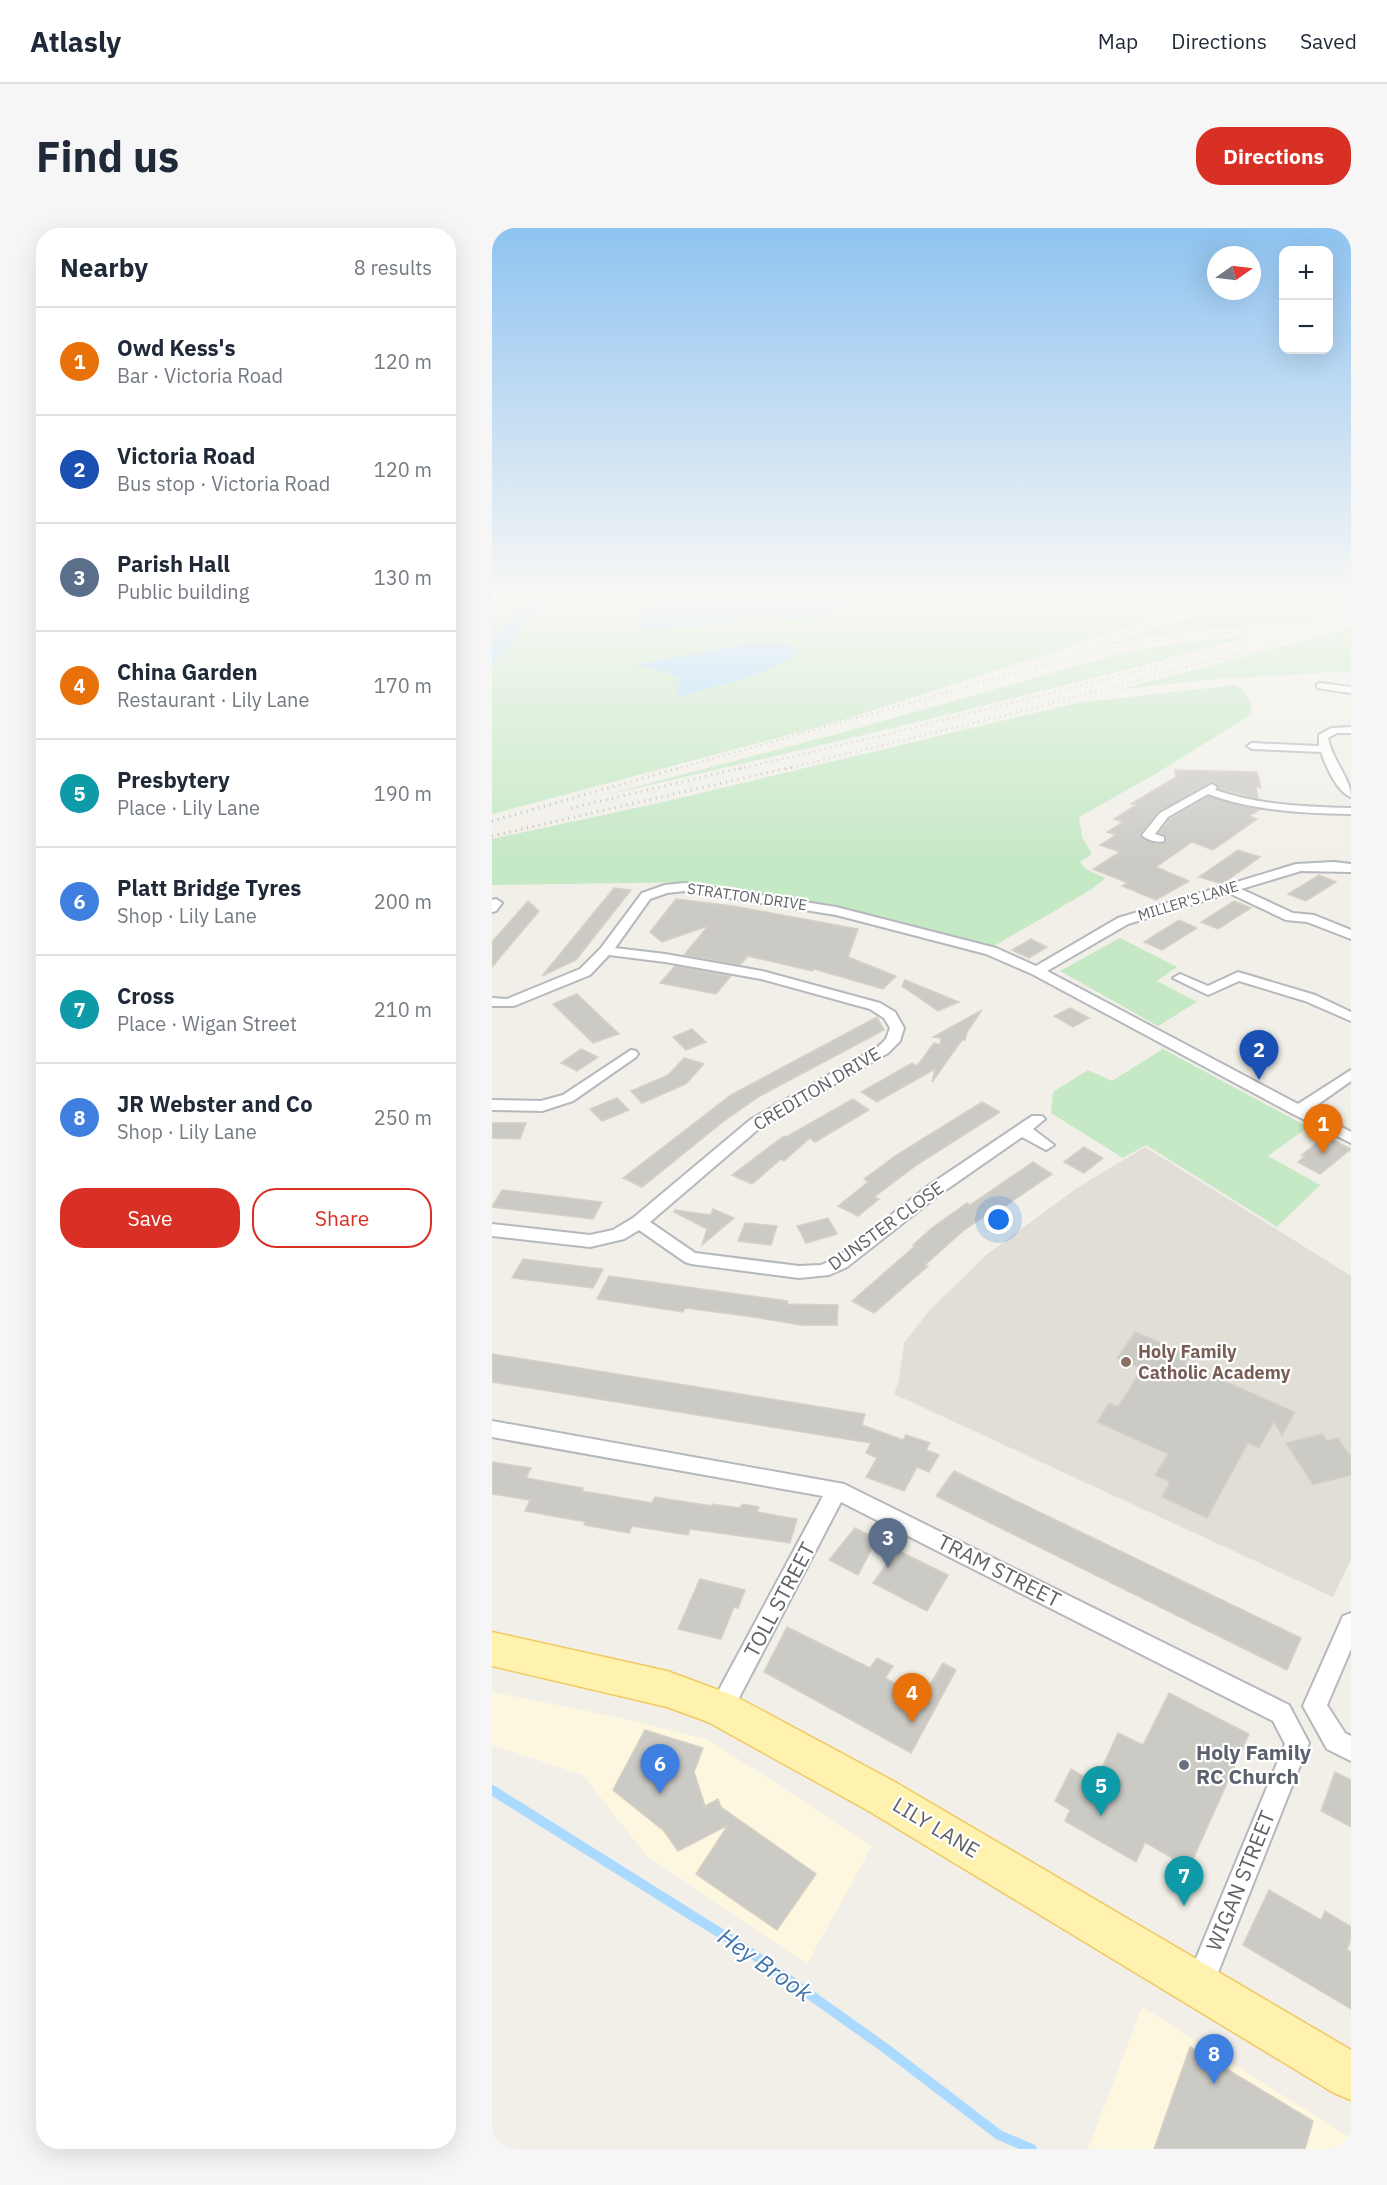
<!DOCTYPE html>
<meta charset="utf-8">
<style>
:root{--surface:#fff;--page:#f6f6f7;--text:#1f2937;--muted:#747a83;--line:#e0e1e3;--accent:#d93025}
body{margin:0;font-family:"IBM Plex Sans",sans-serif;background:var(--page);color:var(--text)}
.controls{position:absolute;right:18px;top:18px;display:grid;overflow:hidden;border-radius:12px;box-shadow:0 6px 24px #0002}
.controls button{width:54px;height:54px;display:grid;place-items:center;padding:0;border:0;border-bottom:2px solid var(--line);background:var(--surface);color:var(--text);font:30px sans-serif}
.compass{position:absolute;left:715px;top:18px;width:54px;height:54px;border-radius:50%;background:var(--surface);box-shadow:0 6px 24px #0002;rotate:76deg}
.you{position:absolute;left:507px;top:992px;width:21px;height:21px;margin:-15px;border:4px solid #fff;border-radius:50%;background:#1a73e8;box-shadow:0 0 0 9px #1a73e833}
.badge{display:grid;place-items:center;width:39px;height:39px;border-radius:50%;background:var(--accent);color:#fff;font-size:20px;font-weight:700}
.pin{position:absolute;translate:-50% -50px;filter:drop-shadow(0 2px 3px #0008)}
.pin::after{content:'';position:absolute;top:32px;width:21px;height:18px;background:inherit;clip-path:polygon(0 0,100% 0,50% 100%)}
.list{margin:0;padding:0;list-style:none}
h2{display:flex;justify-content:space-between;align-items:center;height:78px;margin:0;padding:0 24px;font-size:26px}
h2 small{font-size:20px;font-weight:400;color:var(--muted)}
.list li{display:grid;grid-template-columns:39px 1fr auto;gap:18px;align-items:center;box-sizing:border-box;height:108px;padding:0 24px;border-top:2px solid var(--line)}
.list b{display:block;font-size:22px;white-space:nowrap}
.list p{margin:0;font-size:20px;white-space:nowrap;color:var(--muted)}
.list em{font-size:20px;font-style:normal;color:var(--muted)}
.actions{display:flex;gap:12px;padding:18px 24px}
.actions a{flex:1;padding:14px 0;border:2px solid var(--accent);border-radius:24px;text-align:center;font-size:21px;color:var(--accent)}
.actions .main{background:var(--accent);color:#fff}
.map{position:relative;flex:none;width:859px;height:1921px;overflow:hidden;border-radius:24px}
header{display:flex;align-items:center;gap:36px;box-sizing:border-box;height:84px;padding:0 30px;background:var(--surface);border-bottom:2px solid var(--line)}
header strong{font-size:28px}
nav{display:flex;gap:33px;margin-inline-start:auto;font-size:21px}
.intro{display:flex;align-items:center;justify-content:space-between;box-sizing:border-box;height:144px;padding:0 36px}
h1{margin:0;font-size:42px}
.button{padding:15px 27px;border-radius:24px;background:var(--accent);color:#fff;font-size:21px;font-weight:700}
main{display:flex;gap:36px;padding:0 36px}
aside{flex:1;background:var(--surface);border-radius:24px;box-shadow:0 6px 24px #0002}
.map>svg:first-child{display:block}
</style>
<header>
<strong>Atlasly</strong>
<nav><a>Map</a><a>Directions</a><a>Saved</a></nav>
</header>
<div class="intro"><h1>Find us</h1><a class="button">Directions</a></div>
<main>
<aside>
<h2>Nearby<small>8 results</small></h2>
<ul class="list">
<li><span class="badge" style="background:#e8710a">1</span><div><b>Owd Kess's</b><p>Bar · Victoria Road</p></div><em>120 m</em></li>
<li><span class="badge" style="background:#1a4fb4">2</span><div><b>Victoria Road</b><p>Bus stop · Victoria Road</p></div><em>120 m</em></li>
<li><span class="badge" style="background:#5c6f8a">3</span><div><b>Parish Hall</b><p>Public building</p></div><em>130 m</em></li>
<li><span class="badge" style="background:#e8710a">4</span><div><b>China Garden</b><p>Restaurant · Lily Lane</p></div><em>170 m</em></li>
<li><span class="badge" style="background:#0f9aa8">5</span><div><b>Presbytery</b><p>Place · Lily Lane</p></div><em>190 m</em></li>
<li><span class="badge" style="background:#3f7fe0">6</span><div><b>Platt Bridge Tyres</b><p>Shop · Lily Lane</p></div><em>200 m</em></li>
<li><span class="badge" style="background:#0f9aa8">7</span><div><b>Cross</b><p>Place · Wigan Street</p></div><em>210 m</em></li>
<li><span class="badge" style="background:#3f7fe0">8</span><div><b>JR Webster and Co</b><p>Shop · Lily Lane</p></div><em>250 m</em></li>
</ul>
<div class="actions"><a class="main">Save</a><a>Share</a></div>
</aside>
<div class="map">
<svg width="859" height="1921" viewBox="0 0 859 1921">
<rect width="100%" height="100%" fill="#f1efe8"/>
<path fill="#fef7e0" d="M0,1464L134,1491L217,1512L380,1618L315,1736L154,1627L91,1547L0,1517Z
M650,1779L859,1910V1921H596Z"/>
<path fill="#e1ded6" d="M653,919L859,1048V1331L841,1369L402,1166L407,1153L412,1115L437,1083L494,1027L585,960Z"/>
<path fill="#c5e8c5" d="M0,365H764L650,395L345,494L0,586Z
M799,365H859V383L822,394L733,400L654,410L598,422L671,397Z
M859,400V443L712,452L625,462Z
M765,407C548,465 331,518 113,567L356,503L627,426L692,414Z
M744,457C754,465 760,472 760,486L665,545L587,589L590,609L600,626L588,634L594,641L613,650L600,661L502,718L353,680L207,654L0,657V611L167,575L585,475Z
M628,710L685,739L665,753L705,774L666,798L568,743Z
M671,821L816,899L776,928L828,957L785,999L654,917L631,930L559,885L561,864L596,842L620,853Z"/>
<path fill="#aadaff" d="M42,365H61L0,437V414Z
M170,365H482L427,372L376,370L309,392L274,387H253L240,395L153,402L145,394L148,386L162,379Z
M262,415L294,416L302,422L299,431C262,449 224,459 184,469L188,451L170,443L142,437Z"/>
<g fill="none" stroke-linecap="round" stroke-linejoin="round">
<path stroke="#aadaff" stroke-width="10" d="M0,1562L255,1722L393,1820L507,1907L540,1921"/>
</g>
<path fill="#cccac5" stroke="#d6d1c6" stroke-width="1.5" d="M683,542L765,544L769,560L764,559L766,570L727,561L726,557L719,554L666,584L648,606L653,612L666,616L674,614V608L667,605L678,591L716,568L767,582L757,588L765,591L721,622L700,614L664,639L697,653L664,672L630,658L636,655L601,641L628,624L608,617L624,607L615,604L631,594L622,591L644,577L639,576L684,549Z
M746,622L768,629L730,656L707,649Z
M827,647L844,654L814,673L796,666Z
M122,660L139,662L84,732L50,748Z
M184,671L241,678L366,701L356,729L404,748L391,761L322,741L320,743L256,728L248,737L192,727L216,698L170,714L158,704Z
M36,673L47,683L0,739V714Z
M742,673L759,680L726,701L709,694Z
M687,692L705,700L670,722L652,714Z
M539,711L555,719L537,730L520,722Z
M183,738L239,748L224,766L168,755Z
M413,752L467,774L446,783L410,758Z
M85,766L127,806L101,815L61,776Z
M578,780L597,790L581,799L562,788Z
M490,782L475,804L473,812H470L440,854L443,841L385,874L369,864L420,835L425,838L442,815L448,817L449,810L441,809Z
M385,789L392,802L268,868L232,893L150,959L131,950L239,867Z
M200,801L214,814L194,822L181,809Z
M89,821L106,829L85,843L69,835Z
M192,830L212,836L194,856L150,875L139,863L176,847Z
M125,870L137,882L110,893L98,881Z
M361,871L377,882L323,914L318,910L292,933L289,931L260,956L240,947L292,908L294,909Z
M490,874L508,884L426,936L382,969L387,971L366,988L346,978L376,954L372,951L406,926Z
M0,895H34L28,911L0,910Z
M833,908L859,921L828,946L806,934L813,928L810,927Z
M592,919L611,930L592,945L572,934Z
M541,934L560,946L506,983L503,981L471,1003L433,1037L436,1038L382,1085L360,1073L423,1018L421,1017L441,999L475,975L478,977Z
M10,962L69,969L110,974L101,991L0,979Z
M221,981L242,990L210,1017L215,1001L182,984L183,982L219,987Z
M336,990L345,1006L314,1015L305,998Z
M253,995L285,998L279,1017L246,1013Z
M31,1031L78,1037L111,1041L101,1060L20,1050Z
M117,1048L296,1073L295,1076L346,1077L345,1097H309L255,1088L193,1080L191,1084L105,1071Z
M643,1104L698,1127L693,1136L803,1184L790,1208L782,1194L767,1220L756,1215L715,1290L670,1269L678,1254L663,1247L676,1226L605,1194L617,1175L626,1179L650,1141L625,1130Z
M0,1126L373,1186L370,1197L411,1212L414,1207L438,1215L434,1222L447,1227L437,1244L425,1239L412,1263L374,1249L385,1230L374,1225L379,1215L0,1154Z
M830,1206L835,1213L846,1210L859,1229V1247L821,1257L794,1215Z
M0,1234L39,1240L34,1250L91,1260L90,1263L160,1275L163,1269L220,1278V1276L247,1280L251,1276L267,1279L265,1284L305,1291L298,1315L198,1301L196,1307L140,1298L137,1305L92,1297L94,1294L33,1283L38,1272L0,1266Z
M462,1243L809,1410L795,1442L444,1268Z
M363,1300L385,1311L366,1347L337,1332Z
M405,1322L456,1347L435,1383L381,1355Z
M208,1351L253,1362L246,1380L242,1379L229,1411L186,1401Z
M295,1399L378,1440L385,1430L401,1438L393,1450L430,1470L451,1435L464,1442L419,1525L272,1444Z
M677,1465L757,1506L697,1640L653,1614L644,1634L573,1593L578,1582L563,1573L579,1541L603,1555L626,1505L651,1517Z
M153,1502L211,1520L202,1544L213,1578L226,1571L229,1579L324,1646L285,1702L204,1646L236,1597L186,1623L172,1603L121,1562Z
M843,1544L859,1552V1599L829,1583Z
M777,1662L829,1692L833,1683L859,1699V1710L855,1722L859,1724V1781L751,1717Z
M698,1819L821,1893L813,1921H662Z"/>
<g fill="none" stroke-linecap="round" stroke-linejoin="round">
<defs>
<path id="street" d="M828,455L859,459V465L825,460V456Z
M859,499V505H845L836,510C840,532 859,551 859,569C845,564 834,538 829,524L760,521L755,518L760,515L827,518V507L839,500Z
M720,556L725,559L723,562C767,577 813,579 859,580V586C810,585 762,583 716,566L676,589L663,606L672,609V613C666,615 654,612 650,607L668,585Z
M842,634L859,636V644L809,643L749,661L801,685L822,687L859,702V711L815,694L794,692L737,665L636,696L555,743L806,876L859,842V853L818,882L859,904V915L801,886L540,746L494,726L344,687L193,663L175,665L158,671L123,720L173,726L270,743L388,775L403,784L412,800L408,813L396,825L270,898L158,994L203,1025L307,1038L329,1037L343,1031L436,958L540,888H550L553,891L541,901L562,917L554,922L530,909L448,966L355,1039L337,1047L307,1050L199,1036L193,1034L147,1002L132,1011L98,1019L0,1008V996L98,1007L121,1002L141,990L258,892L386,819L394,811L398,800L392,790L378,781L269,751L173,734L117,727L98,747L22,778H0V770L15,771L88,741L109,720L150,665L173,657L193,655L344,679L504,720L544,738L626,690L804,636Z
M4,671L10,675L4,683L0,684V672Z
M746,744L823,767L859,784V793L813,773L747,753L716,767L681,750L688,746L716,758Z
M139,822L144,823L146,826L144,829L81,873L50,883L0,882V872L49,873L71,867Z
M0,1193L352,1256L797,1477L817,1515L717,1767L707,1771L697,1767L693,1757L793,1516L781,1493L349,1274L237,1489L229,1492L221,1489L217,1481L221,1473L331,1268L0,1209Z
M859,1385V1421L835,1477L853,1505L859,1508V1533L835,1521L811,1478L851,1388Z"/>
<path id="primary" d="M0,1404L175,1443L243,1468L403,1554L859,1822V1872L842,1865L375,1582L216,1494L175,1479L0,1438Z"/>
</defs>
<use href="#street" stroke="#b5b8bc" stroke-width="4"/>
<use href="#primary" stroke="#f2c960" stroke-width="3"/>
<use href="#street" fill="#fff" fill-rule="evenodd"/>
<use href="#primary" fill="#fff2af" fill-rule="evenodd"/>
<path stroke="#b6b7b8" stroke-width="2" stroke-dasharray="1 4.5" stroke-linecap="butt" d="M584,420L678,390L782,365
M184,541L590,426L678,410L845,395
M247,541L396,506L795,405
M294,541L538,481L859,396"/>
<path stroke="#b6b7b8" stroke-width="3" stroke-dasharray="1 5" stroke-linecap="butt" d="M79,580L253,539
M0,593L190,539
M0,608L300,539"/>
</g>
<linearGradient id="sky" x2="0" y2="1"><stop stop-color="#8fc3f1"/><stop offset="0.58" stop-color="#f9f8f5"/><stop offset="1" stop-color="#f9f8f5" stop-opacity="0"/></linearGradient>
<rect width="859" height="634" fill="url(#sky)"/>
<circle fill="#8d6e63" stroke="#fff" stroke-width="2" cx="634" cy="1134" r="6"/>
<circle fill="#6b7280" stroke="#fff" stroke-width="2" cx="692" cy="1537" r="6"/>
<g text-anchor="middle" stroke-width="4.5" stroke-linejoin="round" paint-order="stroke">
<g font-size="15" fill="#5f6368" stroke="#fff">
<text transform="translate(255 669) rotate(8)" y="5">STRATTON DRIVE</text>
<text transform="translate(696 673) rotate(-17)" y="5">MILLER'S LANE</text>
</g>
<g font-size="18" fill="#5f6368" stroke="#fff">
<text transform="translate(325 861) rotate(-31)" y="6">CREDITON DRIVE</text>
<text transform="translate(394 998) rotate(-36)" y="6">DUNSTER CLOSE</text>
</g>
<g font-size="18" font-weight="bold" fill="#785e54" stroke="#fff" text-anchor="start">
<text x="646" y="1130">Holy Family<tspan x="646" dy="21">Catholic Academy</tspan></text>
</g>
<g font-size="21" fill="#5f6368" stroke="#fff">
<text transform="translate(507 1343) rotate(27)" y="7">TRAM STREET</text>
<text transform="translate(288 1372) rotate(-62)" y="7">TOLL STREET</text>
<text transform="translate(444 1600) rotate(31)" y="7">LILY LANE</text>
<text transform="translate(749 1653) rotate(-68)" y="7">WIGAN STREET</text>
</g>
<g font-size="21" font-weight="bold" fill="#5b616d" stroke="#fff" text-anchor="start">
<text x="704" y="1532">Holy Family<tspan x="704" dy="24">RC Church</tspan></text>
</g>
<g font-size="24" font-style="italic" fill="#4174aa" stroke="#fff">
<text transform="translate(273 1737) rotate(35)" y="8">Hey Brook</text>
</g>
</g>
</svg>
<div class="controls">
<button>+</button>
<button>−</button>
</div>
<svg class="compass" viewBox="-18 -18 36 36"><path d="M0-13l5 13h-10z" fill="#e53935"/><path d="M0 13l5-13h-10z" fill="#747a83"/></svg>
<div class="you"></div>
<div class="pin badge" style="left:831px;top:926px;background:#e8710a">1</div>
<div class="pin badge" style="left:767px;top:852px;background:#1a4fb4">2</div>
<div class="pin badge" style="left:396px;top:1340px;background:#5c6f8a">3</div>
<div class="pin badge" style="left:420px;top:1495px;background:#e8710a">4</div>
<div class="pin badge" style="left:609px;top:1588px;background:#0f9aa8">5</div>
<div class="pin badge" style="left:168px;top:1566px;background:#3f7fe0">6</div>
<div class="pin badge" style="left:692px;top:1678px;background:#0f9aa8">7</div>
<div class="pin badge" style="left:722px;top:1856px;background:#3f7fe0">8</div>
</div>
</main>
